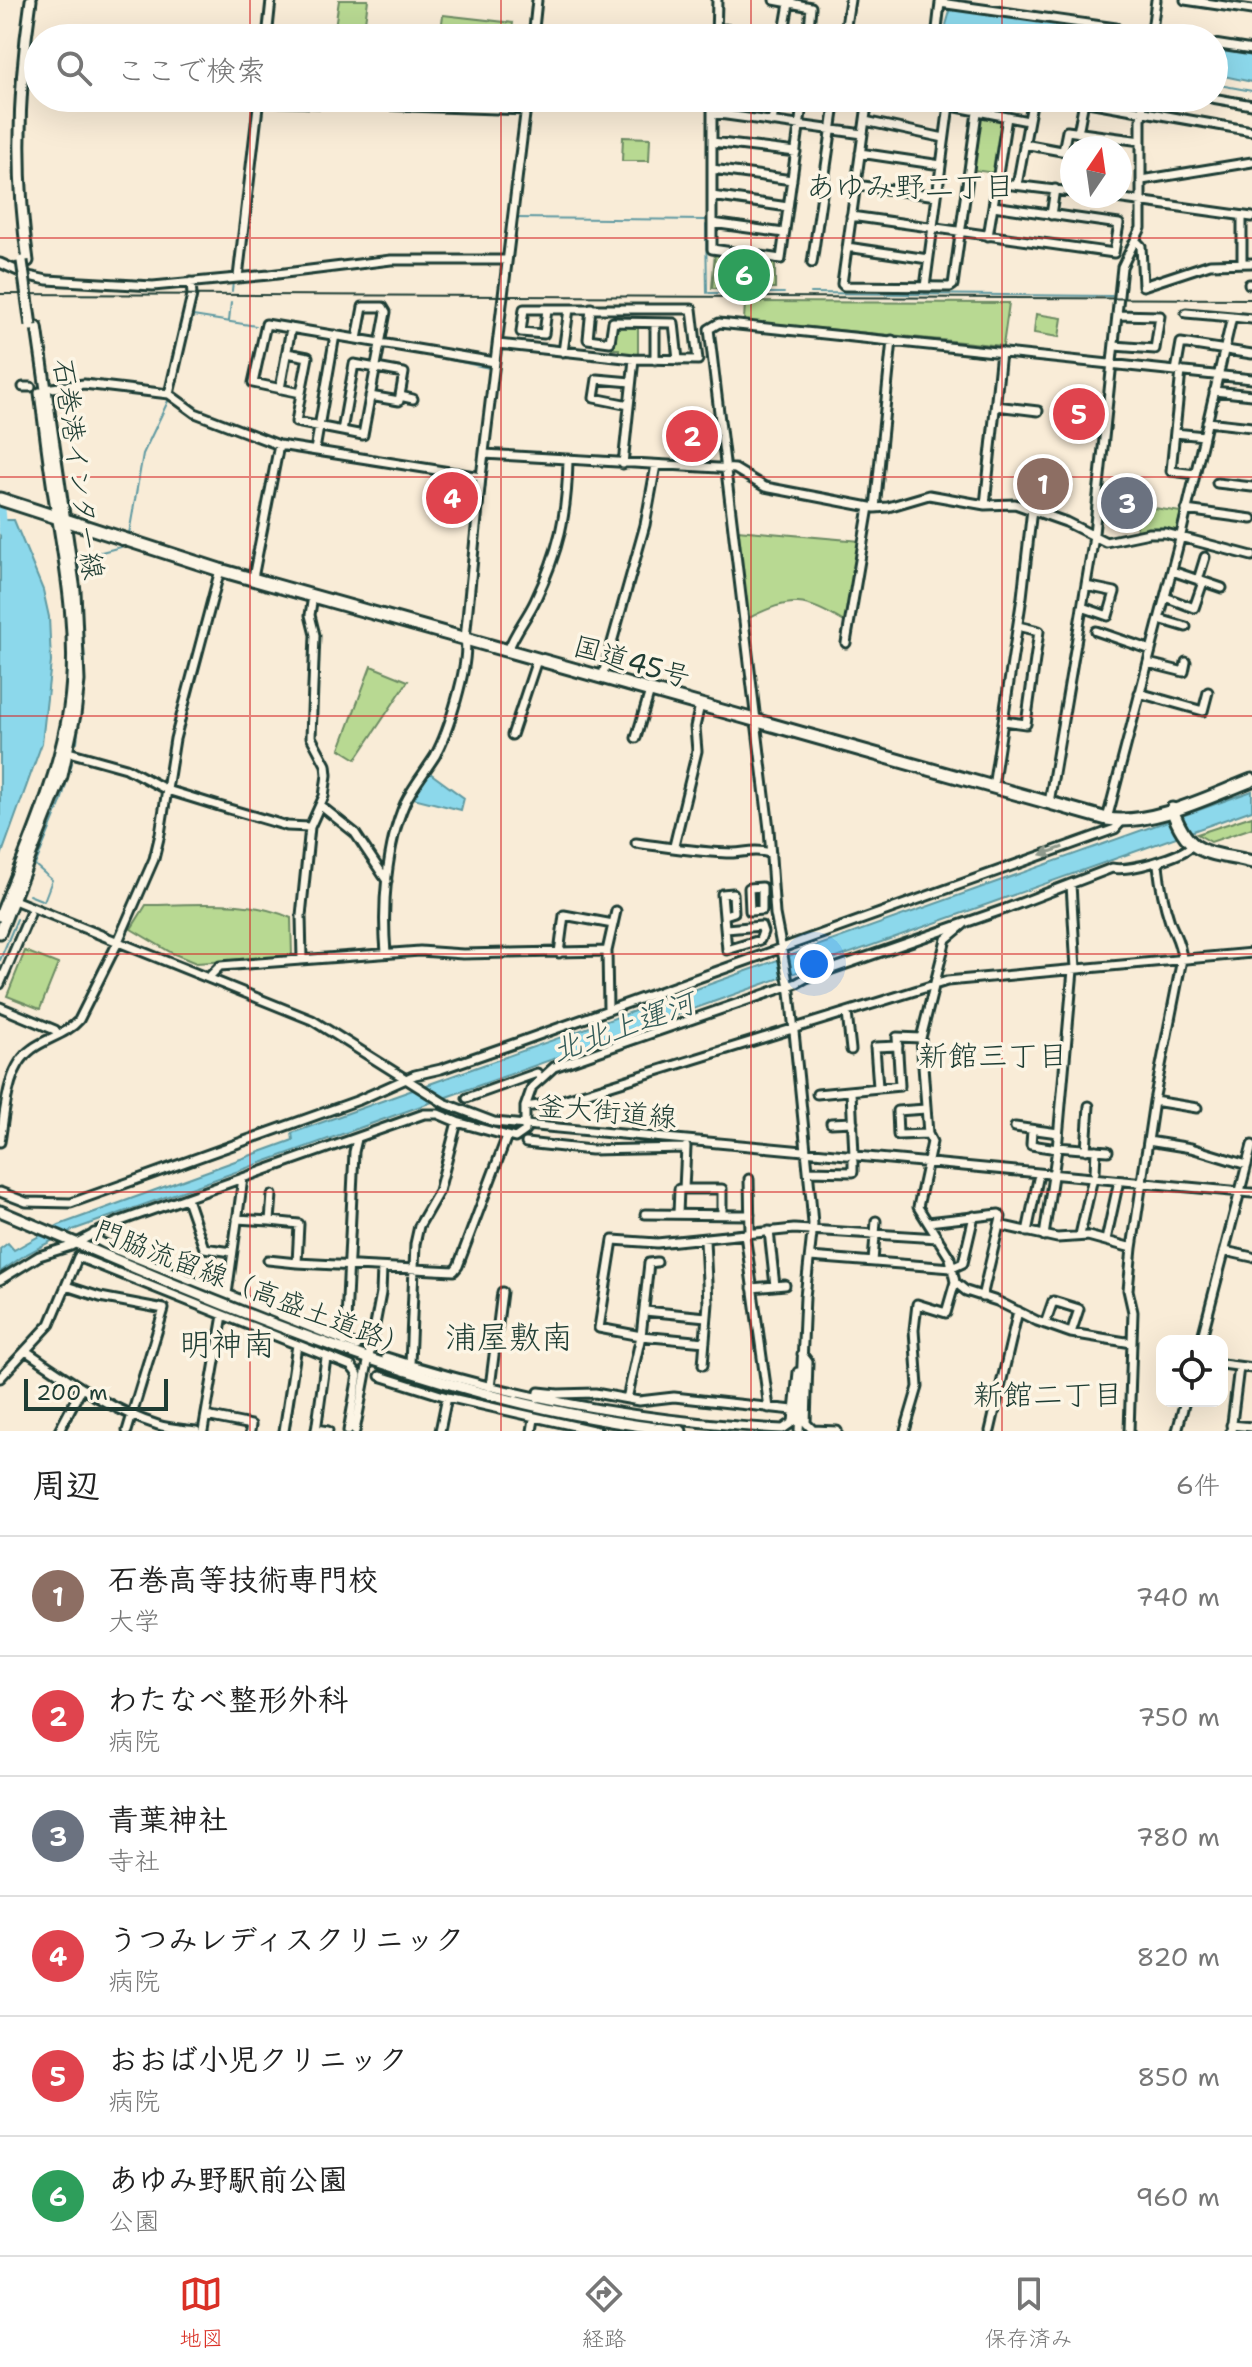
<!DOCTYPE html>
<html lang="ja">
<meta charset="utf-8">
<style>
:root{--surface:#fff;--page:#f6f6f6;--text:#222;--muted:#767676;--line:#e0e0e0;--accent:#d93025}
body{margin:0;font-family:"Shantell Sans","Klee One",sans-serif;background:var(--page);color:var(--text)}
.controls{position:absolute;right:24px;bottom:24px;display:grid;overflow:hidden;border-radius:16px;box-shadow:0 8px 32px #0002}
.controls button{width:72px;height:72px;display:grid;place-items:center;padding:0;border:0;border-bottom:2px solid var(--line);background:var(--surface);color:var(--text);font:40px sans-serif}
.compass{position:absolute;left:1060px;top:136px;width:72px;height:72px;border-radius:50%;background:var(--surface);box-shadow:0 8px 32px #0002;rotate:13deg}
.scale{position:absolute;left:24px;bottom:20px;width:144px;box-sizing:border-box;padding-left:8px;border:4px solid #1f3d34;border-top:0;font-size:22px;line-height:28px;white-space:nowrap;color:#1f3d34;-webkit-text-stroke:6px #fcf5e5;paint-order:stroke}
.you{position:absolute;left:814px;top:964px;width:28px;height:28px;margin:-20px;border:6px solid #fff;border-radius:50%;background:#1a73e8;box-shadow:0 0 0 12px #1a73e833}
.badge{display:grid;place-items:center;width:52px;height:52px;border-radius:50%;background:var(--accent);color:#fff;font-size:26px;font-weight:700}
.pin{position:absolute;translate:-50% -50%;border:4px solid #fff;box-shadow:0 2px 8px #0006}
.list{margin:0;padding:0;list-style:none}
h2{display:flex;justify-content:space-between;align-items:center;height:104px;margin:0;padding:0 32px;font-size:34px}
h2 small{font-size:26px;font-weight:400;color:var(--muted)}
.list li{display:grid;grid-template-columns:52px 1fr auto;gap:24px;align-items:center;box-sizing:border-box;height:120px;padding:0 32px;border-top:2px solid var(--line)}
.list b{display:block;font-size:30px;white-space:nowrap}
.list p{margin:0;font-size:26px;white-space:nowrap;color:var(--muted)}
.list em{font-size:26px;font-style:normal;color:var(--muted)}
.icon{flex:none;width:44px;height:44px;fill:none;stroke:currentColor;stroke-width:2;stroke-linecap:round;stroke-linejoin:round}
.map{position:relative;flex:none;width:1252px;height:1431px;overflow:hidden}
.search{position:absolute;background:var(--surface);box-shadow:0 8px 32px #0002;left:24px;right:24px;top:24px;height:88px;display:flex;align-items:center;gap:20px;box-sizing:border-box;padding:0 28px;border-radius:44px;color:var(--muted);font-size:30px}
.sheet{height:824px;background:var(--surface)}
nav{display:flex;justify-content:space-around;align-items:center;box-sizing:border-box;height:112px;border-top:2px solid var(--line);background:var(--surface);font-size:22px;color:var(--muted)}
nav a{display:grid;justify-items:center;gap:4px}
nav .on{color:var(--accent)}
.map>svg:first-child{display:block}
</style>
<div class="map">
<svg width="1252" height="1431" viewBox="0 0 1252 1431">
<rect width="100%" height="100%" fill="#f9ecd7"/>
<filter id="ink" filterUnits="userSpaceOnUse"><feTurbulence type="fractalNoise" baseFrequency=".0125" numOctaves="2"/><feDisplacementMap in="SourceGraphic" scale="16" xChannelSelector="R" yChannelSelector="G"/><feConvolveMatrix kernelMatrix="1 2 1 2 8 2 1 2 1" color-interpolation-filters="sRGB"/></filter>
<g filter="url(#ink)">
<path fill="#b8d992" stroke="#6c8b63" stroke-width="2" d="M339,0H368L363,37L334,34Z
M443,15L513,23L511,38H440Z
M983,114L1003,118L1004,121L995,173L973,170L981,116Z
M623,137L650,138L649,161H622Z
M715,253L775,262V288H712Z
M745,302L1009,303L1003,346L744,321Z
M1036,314L1062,318L1059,337L1034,333Z
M618,326H638V355L619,354V349H612L615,328Z
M1141,506L1181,512L1177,530L1158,528L1136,532Z
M737,530L860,541L846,623C804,598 792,596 747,619Z
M371,666L408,681L356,759L340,749Z
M1252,816V828L1211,842L1197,834Z
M146,905C194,905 247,898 291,918L292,957L196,963L172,953L131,929Z
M25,951L58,964L40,1009L7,996Z"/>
<path fill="#8cd8eb" stroke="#609aa2" stroke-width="2" d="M951,8L1110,30L1112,38H999L948,28L946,25Z
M1214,48L1252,54V82L1214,74Z
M0,520H14L43,590L49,617L51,662L42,743L0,859Z
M430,773L464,798L461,810L413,798Z
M1252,791V810L70,1231L25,1255L0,1272V1249L8,1243L14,1250L59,1225L293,1140L292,1133Z"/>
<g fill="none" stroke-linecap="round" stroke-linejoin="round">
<path stroke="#609aa2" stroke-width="2" d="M966,36L977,38
M263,38L267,0
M1214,84L1252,91
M515,218L706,220
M706,225L707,293
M234,271L255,98
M232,291L233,282
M709,293H784
M811,293L1112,296
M229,321L231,302
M501,342L506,304
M423,354L489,368
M1117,361L1136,363
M176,380L193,316L256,326
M489,450L501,349
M129,534L143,454L169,399
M474,581L489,456
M77,742L85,663L78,558L121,547
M29,895L44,901L52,880L35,865L61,802L72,763
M0,960L17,919"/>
<path stroke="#8cd8eb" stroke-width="9" d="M0,499L3,531"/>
<defs>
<path id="minor" d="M774,0L811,7L808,38
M1185,0L1252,10
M717,28L783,38
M937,33L963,38
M267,38L271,0
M533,38L537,0
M716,38L717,0
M783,38L789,3
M844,38L850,0
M936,38L940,3L1116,28L1115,38
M1151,38L1156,0
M1214,44L1252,50
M712,98V249L781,259L803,98
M868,98L842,284L844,286L950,287L953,285L979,98
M911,98L1028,121
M1065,98L1252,131
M1212,98L1252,105
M259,101L526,110
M712,113L863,134
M865,121L944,138
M772,122L776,98
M1078,133L1084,101
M712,142L796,152
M1024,144L1072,153
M1063,151L1067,131L1141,141
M860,153L941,165
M712,169L792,180
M1142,180L1252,162
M996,183L1072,192
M856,185L937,196
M1017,185L1033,98
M712,196L788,207
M1102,196L1252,217
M993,206L1007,117
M1051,215L1055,189
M851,216L1114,253L1119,224L993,206L988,236
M1242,216V263
M712,223L784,233
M1136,241L1141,246L1143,286L1210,264L1252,263
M847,247L928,259
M0,263L29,276L47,280L153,286L269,275L391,260H507
M812,263L836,98
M238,277L259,98
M1249,284H1252
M925,287L949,105
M591,308L588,339L610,342L613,322L674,323L678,360
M1232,317L1252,319
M655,323V360
M357,339L363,307H383L386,312L363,435L296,422L301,393L253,383L266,324C342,337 419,349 495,362
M498,344L634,359L698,360L692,309H524L521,332L544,334L547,309
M1114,346L1155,349L1160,316L1117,315
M563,352L569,309
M287,353L308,357L301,393
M1176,371L1181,343L1252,354
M1181,371L1171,471L1195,474
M23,387H31
M52,388L84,384L169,394L195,413L279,445L481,477
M280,389L291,328
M1214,391L1252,395
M169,394L192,295L191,282
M400,396L413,399
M629,405L594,398L597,379L631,382
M996,406L1038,411
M1207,422L1252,427
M342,431L354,364L404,373L399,401L370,396
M1175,433L1204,436
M315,450L335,335
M484,454L735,469L765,487L875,508L888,507L929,495L985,505L1015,504L1066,522L1106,542L1149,533H1165L1252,556
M623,464L634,359
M1217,483L1252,487
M985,505L1001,352
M875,508L892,340
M1186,510L1252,519
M1172,571L1222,588
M253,578L279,445
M1198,580L1205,557
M1165,597L1194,608L1203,582
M1082,607L1108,616L1115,592L1086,586
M1159,619L1186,627
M1096,631L1151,650
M846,643L869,507
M508,651C514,633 527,618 535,601C559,551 567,516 568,460
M1148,663L1184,672L1186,662
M602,678L645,525L656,465
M1139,693L1203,711L1208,692
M1004,721L1026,724L1039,631L1018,626
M512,735L537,660
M636,738L650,691
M65,751L126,768L167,790L219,806L287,826L310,827
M993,787L1022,597L1032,509
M1049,803L1093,543L1122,267L1141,228V119L1144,98
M321,806L355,833L387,881
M1107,819L1180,539L1232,317L1186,313
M636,843C667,847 701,853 733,853C749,852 753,849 771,853
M674,846L697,751L695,727L700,705
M1071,884L1076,969
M762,887V910L750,911L749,888Z
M9,898L312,1020L444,1103L494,1122L1252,1193
M725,915L734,912L733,893L722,894L727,950L760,940L763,932L761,926L726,929
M964,924L946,939L921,1038L928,1134L932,1142L918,1207L950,1258L955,1282L966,1291L997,1301L1037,1321L1071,1333L1132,1343
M386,953C382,907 386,846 405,803C413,786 425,772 435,756C448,733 470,664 465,639L481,477L527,98
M559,953L564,915L613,924
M302,959L301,916L310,827L324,796L327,775L326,765L311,737L315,635L310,615L313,596
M208,978L220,966L420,951L463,954L607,951
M0,984L30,914
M0,1007L55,1030L58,1034
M608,1009L607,951L616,911
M847,1013L851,1050
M878,1087L875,1047L898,1046
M851,1092L854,1155
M817,1094L900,1086L897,1037L921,1038
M467,1098L537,1073L541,1079L554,1067L797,983L806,978L1005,909L1112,868C1127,872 1182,857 1192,845
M1154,1101L1197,1108
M525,1107L532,1087L541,1079
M926,1109L897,1111L898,1135L928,1134
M831,1123L853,1122
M1015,1127L1058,1133
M1032,1130L1031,1145L1057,1149
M1148,1141L1191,1148L1247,1165
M0,1142C5,1114 6,1067 32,1049C47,1038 67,1034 79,1020L116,946L154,859L160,834L175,739L220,570
M526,1143L591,1150L685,1148
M1057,1147L1108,1151
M1086,1150L1089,1106
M809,1171L853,1172V1162
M1095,1172L1096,1150
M749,1179L750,1233
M684,1189L686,1147
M0,1192L26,1202L71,1203L359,1100L415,1075L441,1069L519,1042L1115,829L1122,821
M187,1199L204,1248L232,1252
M645,1214L750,1215
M678,1214L679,1189H722V1214
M237,1219L270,1221L272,1195
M928,1222L999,1214L1001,1217L982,1297
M999,1225L1057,1238L1088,1236L1132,1248
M769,1231L775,1286
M1027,1232L1038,1179
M94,1233L99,1241L114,1249L357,1346
M745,1234L769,1408
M1080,1235L1092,1182
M1044,1236L1057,1149L1073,970
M1106,1240L1118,1185
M1225,1251L1252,1257
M810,1257L952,1268L963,1263L974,1216
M268,1260L297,1263L299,1224L270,1221
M873,1262L876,1221
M297,1263L454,1271L458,1266L507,1136
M0,1280L39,1256L71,1246L115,1223L424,1114H438L457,1122L515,1138L525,1131V1107L553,1103L947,981L1252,953
M66,1286L100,1297L164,1309L127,1431
M752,1288L785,1285
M227,1294L243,1178
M645,1311L706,1317
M1045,1324L1053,1301L1079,1309L1071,1333
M1201,1341L1252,1145
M345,1342L354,1152L357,1139
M705,1342L641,1336L599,1328L613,1240L657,1243L794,1229L938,1238
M26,1351C68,1379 110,1410 158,1425C170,1429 184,1429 196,1431
M802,1354L808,1362L806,1423L813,1430L837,1431
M386,1357C516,1399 647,1422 783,1429L793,1422L798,1372
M410,1364L415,1244L419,1226L439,1191L457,1122
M1222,1364L1252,1368
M703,1365L708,1303L705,1240
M380,1376L447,1397L597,1431
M0,1378L50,1324L78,1257L351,1366L358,1375L348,1431
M490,1387L502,1292
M538,1398L539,1392L558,1394L595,1393L639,1401L674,1397L793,1410
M627,1399L641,1336L649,1263L657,1262
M206,1416L251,1425L250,1431
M1231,1425L1252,1427
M316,1429L328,1431
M59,1431L81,1389
M203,1431L223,1315
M284,1431L297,1345
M316,1431L326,1358
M355,1431L381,1293L382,1268
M440,1431L447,1397
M532,1431L534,1419
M799,1431L805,1297L813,1224L811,1200L790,992L775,914L769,829L709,329L719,323L1252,379
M905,1431L918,1387L914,1330L917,1304L946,1313L955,1282
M990,1431L1018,1311
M1129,1431L1133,1312L1128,1290L1132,1248L1154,1101L1182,959C1181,944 1175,935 1170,922C1164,904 1160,884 1158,865L1162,860
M1177,1431L1185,1401
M1231,1431L1239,1367"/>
<path id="major" d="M28,261C15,173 18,88 31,0
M0,916C27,847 58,781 69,708C79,640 66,569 55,502C49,466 45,429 40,393
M0,933L62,776L75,715L79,681L75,591L37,327
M0,1211C222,1304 439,1405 681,1431"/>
<path id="highway" d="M0,499L220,570L1107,819C1152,826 1210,796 1252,780
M1172,809C1189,858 1208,851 1252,862"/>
</defs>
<use href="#minor" stroke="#1f3d34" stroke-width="13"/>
<use href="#major" stroke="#1f3d34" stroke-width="15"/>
<use href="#highway" stroke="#1f3d34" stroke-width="17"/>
<use href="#minor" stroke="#fcf5e5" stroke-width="7"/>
<use href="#major" stroke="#fcf5e5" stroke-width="9"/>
<use href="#highway" stroke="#fcf5e5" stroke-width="11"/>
<path stroke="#1f3d34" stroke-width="2" d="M0,294L1252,299"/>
<defs>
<path id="major-bridge" d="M22,261L31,326"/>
</defs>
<use href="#major-bridge" stroke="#1f3d34" stroke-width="15" stroke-linecap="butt"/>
<use href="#major-bridge" stroke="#fcf5e5" stroke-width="9"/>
</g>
<defs><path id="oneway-solid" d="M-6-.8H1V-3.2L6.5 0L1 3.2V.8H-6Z" transform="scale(2)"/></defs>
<use fill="#8e998c" href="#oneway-solid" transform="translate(1052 851) rotate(161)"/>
</g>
<path fill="none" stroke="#d62828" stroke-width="2" stroke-opacity="0.55" d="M250,0V38M501,0V38M751,0V38M1002,0V38M250,98V1431M501,98V1431M751,98V1431M1002,98V1431M0,238H1252M0,477H1252M0,716H1252M0,954H1252M0,1192H1252"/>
<g text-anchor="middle" stroke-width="7" stroke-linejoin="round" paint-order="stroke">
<g font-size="28" fill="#1f3d34" stroke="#fcf5e5">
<text transform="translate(79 469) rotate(82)" y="10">石巻港インター線</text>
<text transform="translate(632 661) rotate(16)" y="10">国道45号</text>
<text transform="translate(607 1111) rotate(5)" y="10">釜大街道線</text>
<text transform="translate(253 1288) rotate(21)" y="10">門脇流留線（高盛土道路）</text>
</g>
<g font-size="30" fill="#1f3d34" stroke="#fcf5e5">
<text x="910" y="197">あゆみ野二丁目</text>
<text x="993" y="1066">新館三丁目</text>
<text x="1048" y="1405">新館二丁目</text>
</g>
<g font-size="30" font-style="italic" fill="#355c59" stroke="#fcf5e5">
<text transform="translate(623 1027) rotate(-20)" y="10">北北上運河</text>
</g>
<g font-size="32" fill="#1f3d34" stroke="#fcf5e5">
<text x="509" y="1348">浦屋敷南</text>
<text x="227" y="1355">明神南</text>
</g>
</g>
</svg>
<div class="controls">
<button><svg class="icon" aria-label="locate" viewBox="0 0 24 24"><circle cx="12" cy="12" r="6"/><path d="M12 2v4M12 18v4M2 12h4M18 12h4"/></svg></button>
</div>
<svg class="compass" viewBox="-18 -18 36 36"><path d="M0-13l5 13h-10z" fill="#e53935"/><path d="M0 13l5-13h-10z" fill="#767676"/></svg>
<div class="scale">200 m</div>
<div class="you"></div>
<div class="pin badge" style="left:1043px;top:484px;background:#8d6e63">1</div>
<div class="pin badge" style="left:692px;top:436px;background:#e0444e">2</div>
<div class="pin badge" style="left:1127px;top:503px;background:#6b7280">3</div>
<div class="pin badge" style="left:452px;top:498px;background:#e0444e">4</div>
<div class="pin badge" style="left:1079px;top:414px;background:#e0444e">5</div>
<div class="pin badge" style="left:744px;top:275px;background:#2e9e5b">6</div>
<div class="search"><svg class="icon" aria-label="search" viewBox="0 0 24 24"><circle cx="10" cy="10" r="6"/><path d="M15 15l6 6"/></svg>ここで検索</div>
</div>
<section class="sheet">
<h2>周辺<small>6件</small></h2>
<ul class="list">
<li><span class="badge" style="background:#8d6e63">1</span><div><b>石巻高等技術専門校</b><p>大学</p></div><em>740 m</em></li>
<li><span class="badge" style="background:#e0444e">2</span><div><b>わたなべ整形外科</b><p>病院</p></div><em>750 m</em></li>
<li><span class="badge" style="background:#6b7280">3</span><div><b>青葉神社</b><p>寺社</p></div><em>780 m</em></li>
<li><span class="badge" style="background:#e0444e">4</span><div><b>うつみレディスクリニック</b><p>病院</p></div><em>820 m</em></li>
<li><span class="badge" style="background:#e0444e">5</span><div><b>おおば小児クリニック</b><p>病院</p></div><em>850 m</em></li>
<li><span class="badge" style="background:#2e9e5b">6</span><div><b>あゆみ野駅前公園</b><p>公園</p></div><em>960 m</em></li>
</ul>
</section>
<nav>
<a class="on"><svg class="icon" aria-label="map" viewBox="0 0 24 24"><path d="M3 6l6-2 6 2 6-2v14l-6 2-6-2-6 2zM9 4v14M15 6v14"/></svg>地図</a>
<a><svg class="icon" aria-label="directions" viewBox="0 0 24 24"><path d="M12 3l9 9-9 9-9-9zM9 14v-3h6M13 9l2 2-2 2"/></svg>経路</a>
<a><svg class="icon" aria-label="saved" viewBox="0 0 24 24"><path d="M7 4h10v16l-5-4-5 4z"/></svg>保存済み</a>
</nav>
